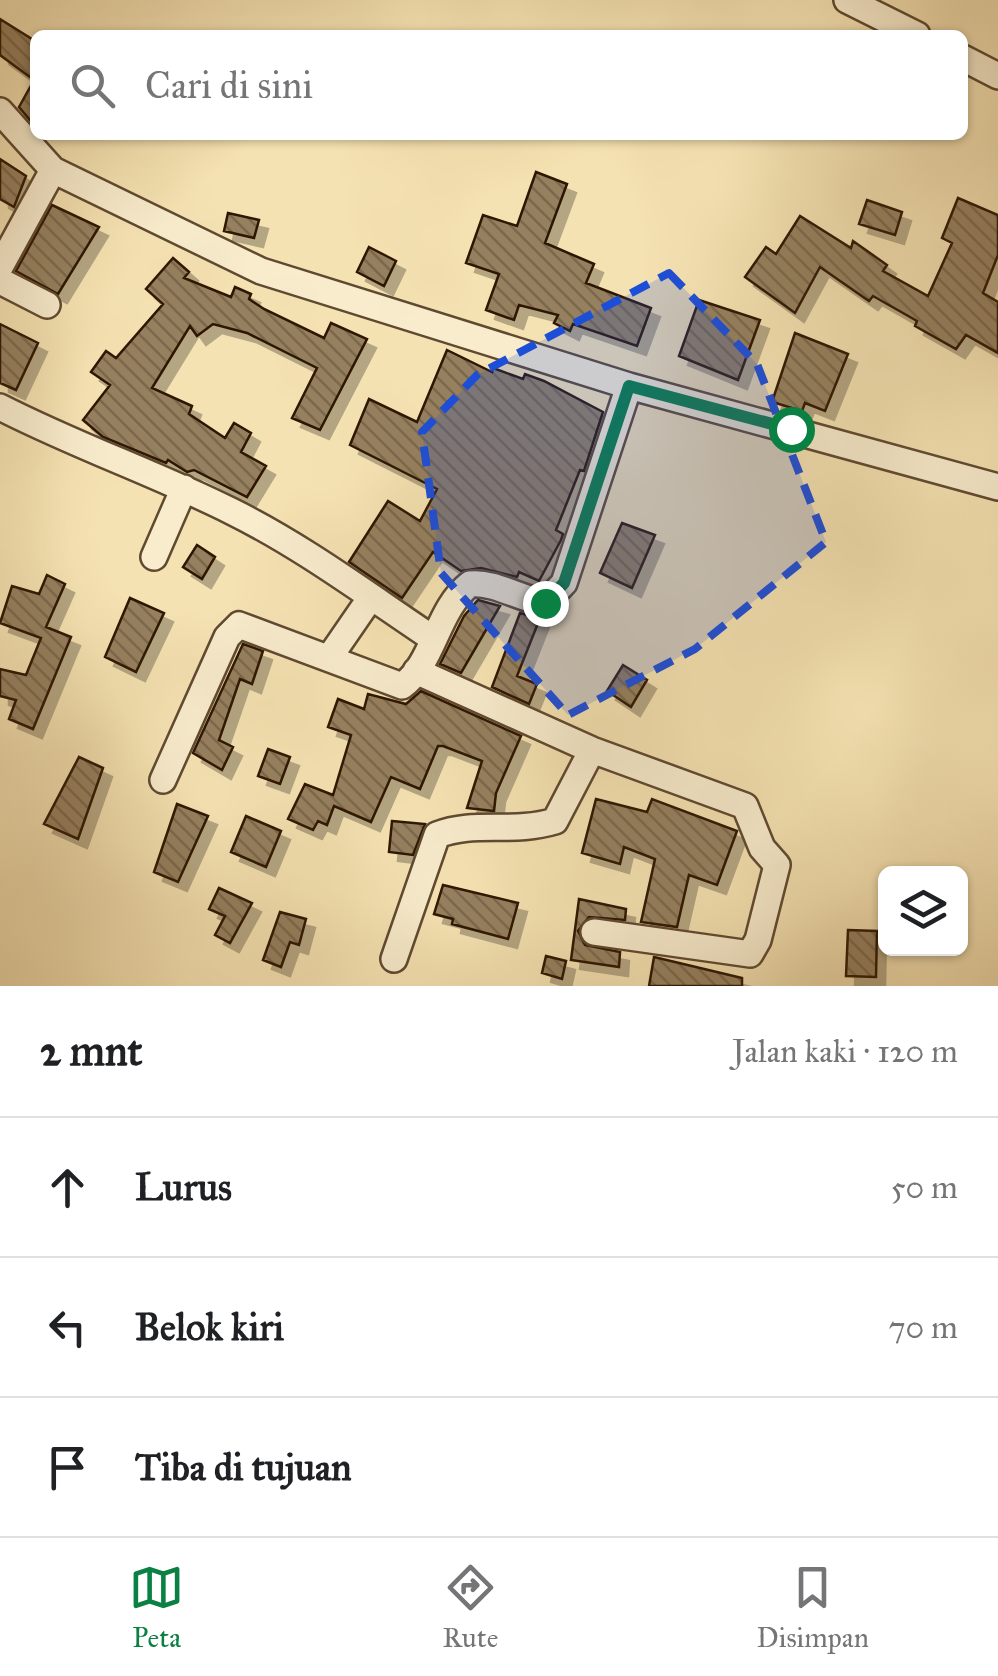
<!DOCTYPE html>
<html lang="id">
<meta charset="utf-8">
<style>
:root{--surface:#fff;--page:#f2f2f2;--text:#202124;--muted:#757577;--line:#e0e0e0;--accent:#0b8043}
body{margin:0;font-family:"IM FELL Great Primer",serif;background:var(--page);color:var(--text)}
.controls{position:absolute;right:30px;bottom:30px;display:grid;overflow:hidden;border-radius:15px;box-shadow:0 2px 8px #0004}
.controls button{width:90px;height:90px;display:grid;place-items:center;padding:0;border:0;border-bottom:2px solid var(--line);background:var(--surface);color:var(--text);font:50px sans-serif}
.stop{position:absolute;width:30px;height:30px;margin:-22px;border:8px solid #0b8043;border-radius:50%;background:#fff}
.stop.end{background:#0b8043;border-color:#fff;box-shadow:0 2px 10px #0008}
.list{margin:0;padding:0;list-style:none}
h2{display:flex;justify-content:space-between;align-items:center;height:130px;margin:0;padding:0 40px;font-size:42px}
h2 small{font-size:32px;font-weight:400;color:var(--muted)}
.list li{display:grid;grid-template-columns:65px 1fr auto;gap:30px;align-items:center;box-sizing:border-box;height:140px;padding:0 40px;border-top:2px solid var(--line)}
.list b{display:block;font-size:38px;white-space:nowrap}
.list em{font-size:32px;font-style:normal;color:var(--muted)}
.icon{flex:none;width:55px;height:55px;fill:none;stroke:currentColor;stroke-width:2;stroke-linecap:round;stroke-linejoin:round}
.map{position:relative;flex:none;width:998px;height:986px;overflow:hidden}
.search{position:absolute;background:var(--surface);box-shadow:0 2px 8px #0004;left:30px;right:30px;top:30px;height:110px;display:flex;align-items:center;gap:25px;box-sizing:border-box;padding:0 35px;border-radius:15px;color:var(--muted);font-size:38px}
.sheet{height:550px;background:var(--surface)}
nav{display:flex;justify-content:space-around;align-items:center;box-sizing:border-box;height:140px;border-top:2px solid var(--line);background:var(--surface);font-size:28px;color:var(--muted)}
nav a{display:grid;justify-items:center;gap:5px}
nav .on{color:var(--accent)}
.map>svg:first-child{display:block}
</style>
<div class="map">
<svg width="998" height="986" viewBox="0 0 998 986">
<defs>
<pattern id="building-back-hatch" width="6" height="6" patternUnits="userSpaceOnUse" patternTransform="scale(2.5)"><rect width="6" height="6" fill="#95805f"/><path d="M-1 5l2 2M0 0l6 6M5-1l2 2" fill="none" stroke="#7a684c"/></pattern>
<filter id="shadow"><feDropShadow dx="9" dy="9" stdDeviation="0" flood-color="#0004"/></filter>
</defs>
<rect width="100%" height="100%" fill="#f5e2b2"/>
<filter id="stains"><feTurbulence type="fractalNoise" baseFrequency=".002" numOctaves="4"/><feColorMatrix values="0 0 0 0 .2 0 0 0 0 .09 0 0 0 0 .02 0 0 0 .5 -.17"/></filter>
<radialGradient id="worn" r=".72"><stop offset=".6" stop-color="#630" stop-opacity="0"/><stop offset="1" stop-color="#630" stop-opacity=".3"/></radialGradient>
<path fill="url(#building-back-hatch)" stroke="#2d1606" stroke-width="2.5" filter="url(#shadow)" d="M0,19L35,41V126L19,107L34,80L0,55Z
M0,159L26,176L14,207L0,199Z
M536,172L567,184L545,243L594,264L586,283L651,308L637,346L573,324L570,331L554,323L558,315L519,305L514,320L486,310L499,274L466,263L483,215L517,226Z
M958,198L998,215V255L983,293L998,302V353L966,335L956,349L915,326L917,321L873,296L869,301L820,267L795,313L745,277L766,247L776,254L800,216L851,248L853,241L887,265L883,271L928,296L952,243L942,238Z
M867,200L902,212L895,235L859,224Z
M52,205L99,227L58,294L16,271Z
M228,213L259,220L254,238L224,231Z
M369,247L396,261L384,286L357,272Z
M173,258L189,272L184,278L231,297L235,287L251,294L249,299L264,309L324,338L331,323L367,339L320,430L292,418L317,368L247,333L213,324L197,336L190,326L152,388L192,406L189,414L225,438L234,423L251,433L241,452L266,466L247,497L194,470L187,472L168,460L166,463L103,437L83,420L110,385L91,372L106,351L116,358L163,304L146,289Z
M699,300L760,320L738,380L679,356Z
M0,324L38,343L16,390L0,383Z
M795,333L848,354L825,411L805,403L802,411L772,402Z
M447,350L492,372L493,368L523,379L525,374L544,381L603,412L584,471L580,470L556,530L563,534L561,540L539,581L519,572L517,577L481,568L461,571L433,552L402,598L349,562L388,501L420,521L437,489L350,445L369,399L417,422Z
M622,523L655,535L632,588L600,573Z
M197,545L215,557L202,579L183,567Z
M47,575L65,584L46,627L71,637L33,729L9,719L16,700L0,696V669L26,675L41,638L0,623L12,586L39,594Z
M130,598L164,613L136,672L105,657Z
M478,600L500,606L461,673L440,664L464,616Z
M520,613L540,618L517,676L537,684L529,704L492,687Z
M243,644L263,651L252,684L240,679L219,740L233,747L222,770L193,753Z
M623,665L647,680L631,707L607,691Z
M421,691L521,736L496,793L494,811L467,808L482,761L443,746H438L420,789L391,777L371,822L334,806L327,825L318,821L313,830L288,819L305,784L333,795L351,735L328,727L338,699L364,709L368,694L406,704Z
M268,749L290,757L280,784L258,776Z
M79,757L103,768L78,839L44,824Z
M596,799L647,812L652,799L737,831L717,885L689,875L677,927L641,922L655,859L624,847L620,864L582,853Z
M177,804L208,816L178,882L154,872Z
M246,816L281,831L266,867L231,852Z
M392,821L425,824L413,855L389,852Z
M443,885L518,903L508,939L452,924L453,919L434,914Z
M219,888L252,903L230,943L215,935L225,916L209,909Z
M579,899L626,909L625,920L589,917L578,931L585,945L620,952L619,967L571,960Z
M280,912L306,919L299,945L290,942L281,967L263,960Z
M848,930L877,931L876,977L846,976Z
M546,956L566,961L562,979L542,973Z
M654,957L742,978V986H649Z"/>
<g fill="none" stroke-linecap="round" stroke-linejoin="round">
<defs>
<path id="street" d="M847,0L917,35
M963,58L998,76
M0,111L53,170L261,271L629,386L998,487
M0,267L53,170
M0,281L47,305
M0,407C76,446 155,473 231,511C302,546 366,594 432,638
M154,557L184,488
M329,658L371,597
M416,671L592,750L745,806L762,848L777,865L758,940L750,954L594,932
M163,780L227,637L239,625L402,686C434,663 437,609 470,584C493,581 521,599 545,603L564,583L629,386
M394,959L437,835C475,820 512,834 555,821L592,750"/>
</defs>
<use href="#street" stroke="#5f4931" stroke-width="30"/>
<use href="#street" stroke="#f8eccd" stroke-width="25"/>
</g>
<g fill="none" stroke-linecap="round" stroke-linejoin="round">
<path stroke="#0b8043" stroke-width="12" d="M545,603L564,583L629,386L791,429"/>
</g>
<path fill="#1d4ed8" fill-opacity="0.2" stroke="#1d4ed8" stroke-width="8" stroke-dasharray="20 12" stroke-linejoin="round" d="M669,273L757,364L826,542L695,649L568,715L441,573L422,432L477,375Z"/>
<rect width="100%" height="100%" filter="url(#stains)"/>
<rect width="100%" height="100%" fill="url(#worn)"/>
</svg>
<div class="controls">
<button><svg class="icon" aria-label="layers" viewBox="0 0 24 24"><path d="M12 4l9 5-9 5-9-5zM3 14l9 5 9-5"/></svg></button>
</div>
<div class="stop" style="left:791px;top:429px"></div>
<div class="stop end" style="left:545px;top:603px"></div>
<div class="search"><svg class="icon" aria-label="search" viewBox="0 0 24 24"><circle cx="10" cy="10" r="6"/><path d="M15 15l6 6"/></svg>Cari di sini</div>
</div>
<section class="sheet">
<h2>2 mnt<small>Jalan kaki · 120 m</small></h2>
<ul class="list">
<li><svg class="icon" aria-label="ahead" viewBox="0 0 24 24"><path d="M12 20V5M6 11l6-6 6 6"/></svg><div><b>Lurus</b></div><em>50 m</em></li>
<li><svg class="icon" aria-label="left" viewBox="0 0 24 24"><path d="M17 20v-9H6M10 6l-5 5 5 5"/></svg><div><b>Belok kiri</b></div><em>70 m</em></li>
<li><svg class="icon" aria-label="arrive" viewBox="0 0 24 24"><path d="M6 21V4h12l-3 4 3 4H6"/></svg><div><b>Tiba di tujuan</b></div></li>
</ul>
</section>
<nav>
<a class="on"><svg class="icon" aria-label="map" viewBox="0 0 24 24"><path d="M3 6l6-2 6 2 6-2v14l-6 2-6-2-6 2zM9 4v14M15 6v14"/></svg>Peta</a>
<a><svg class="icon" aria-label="directions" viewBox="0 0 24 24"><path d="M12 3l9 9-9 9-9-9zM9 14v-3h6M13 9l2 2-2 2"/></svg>Rute</a>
<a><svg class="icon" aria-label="saved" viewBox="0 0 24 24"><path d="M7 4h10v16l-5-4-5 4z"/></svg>Disimpan</a>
</nav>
